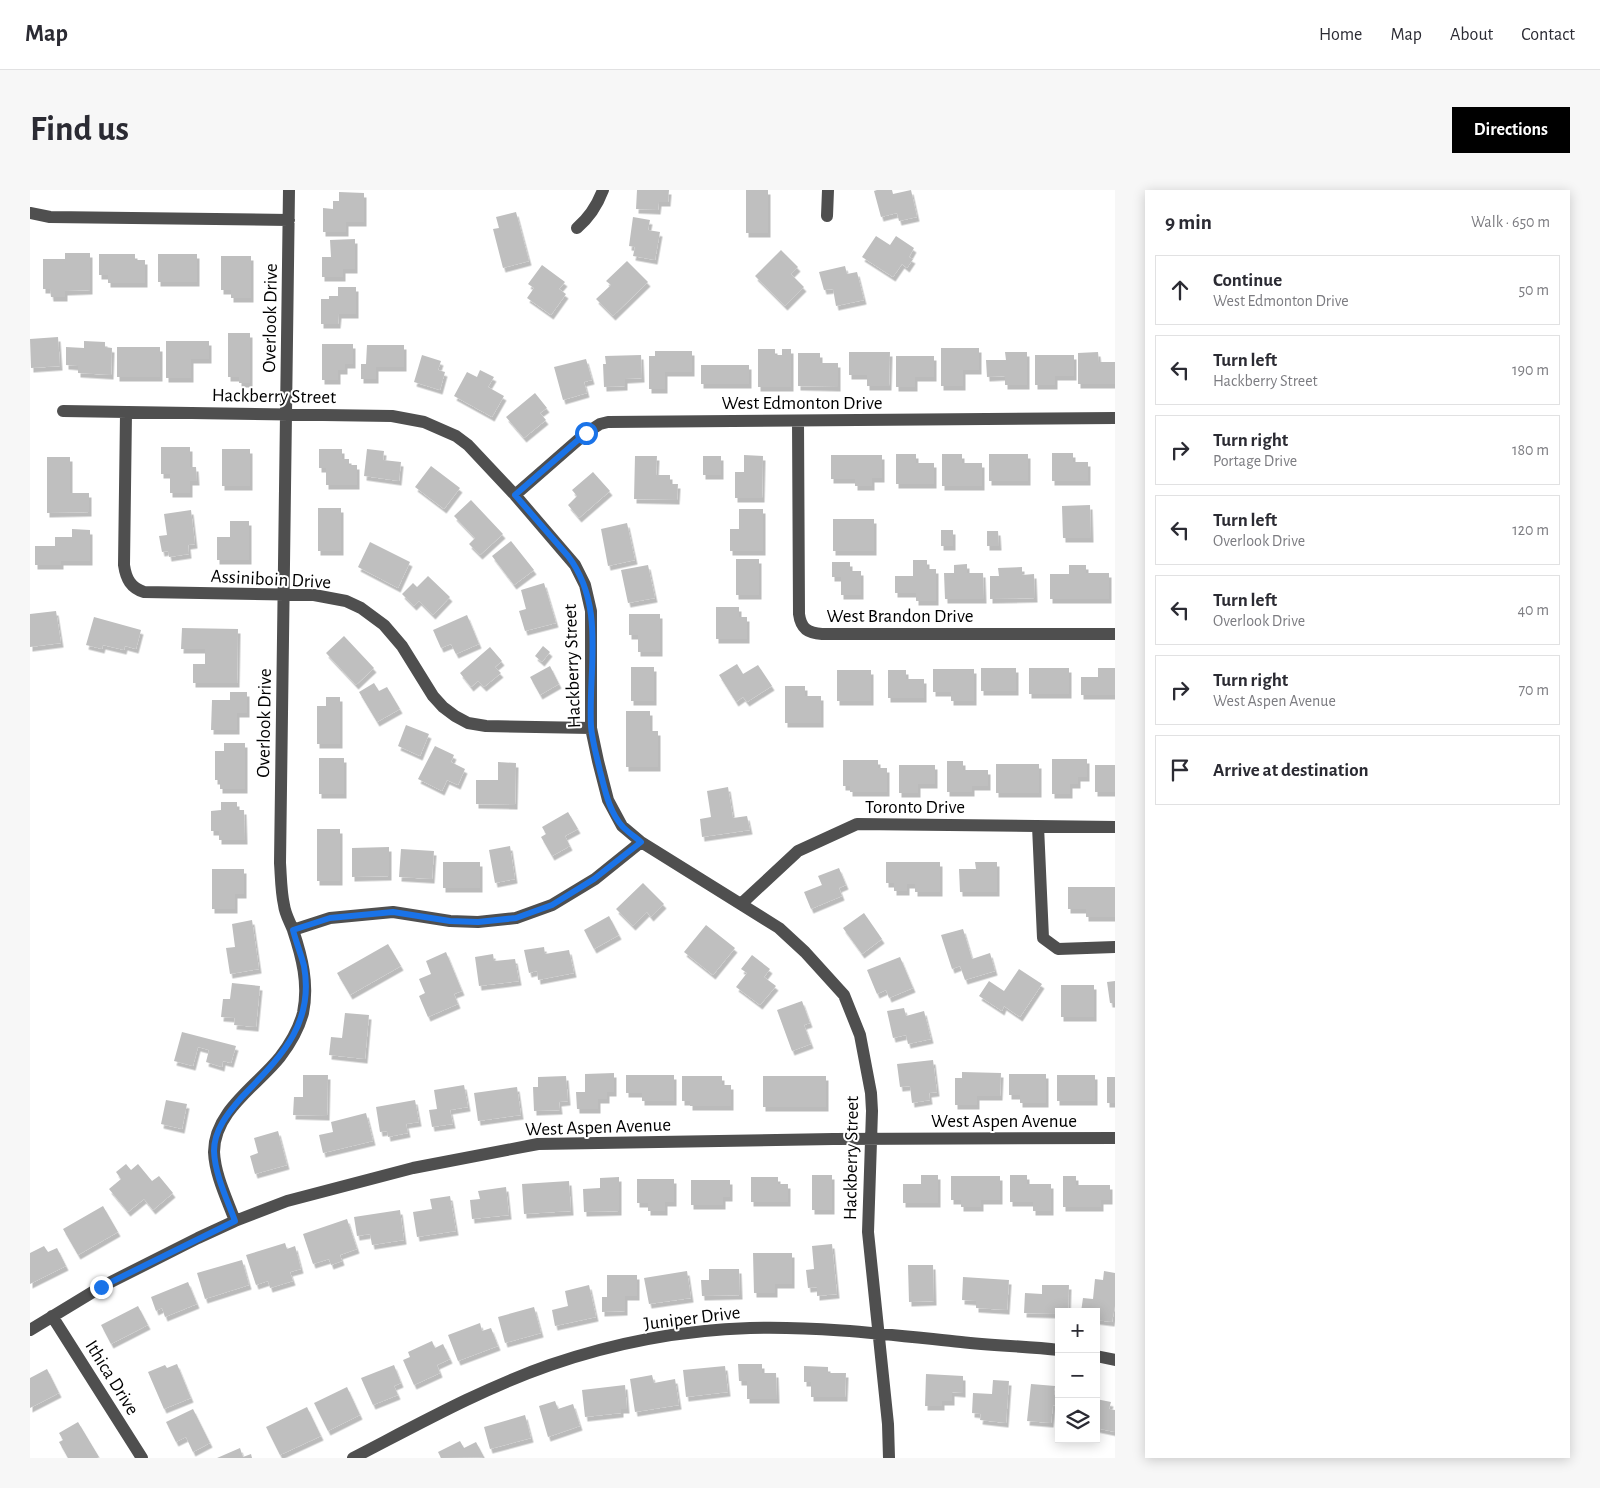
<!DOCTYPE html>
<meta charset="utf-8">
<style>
:root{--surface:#fff;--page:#f7f7f7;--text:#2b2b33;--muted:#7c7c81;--line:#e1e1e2;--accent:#000}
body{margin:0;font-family:"Alegreya Sans",sans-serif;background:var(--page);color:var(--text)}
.controls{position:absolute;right:15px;bottom:15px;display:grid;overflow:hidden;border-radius:0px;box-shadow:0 2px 12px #0003}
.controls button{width:45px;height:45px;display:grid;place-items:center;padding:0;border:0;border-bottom:1px solid var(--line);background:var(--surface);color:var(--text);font:25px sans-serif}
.stop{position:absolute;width:15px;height:15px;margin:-11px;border:4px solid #1a73e8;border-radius:50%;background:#fff}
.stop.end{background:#1a73e8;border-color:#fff;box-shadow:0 1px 5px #0008}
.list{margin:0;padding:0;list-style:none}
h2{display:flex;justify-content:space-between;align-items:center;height:65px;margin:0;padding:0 20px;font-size:21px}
h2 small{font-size:16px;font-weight:400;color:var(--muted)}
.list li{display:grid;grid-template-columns:32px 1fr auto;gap:15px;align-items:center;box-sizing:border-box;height:70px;margin:0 10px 10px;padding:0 10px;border:1px solid var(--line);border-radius:0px}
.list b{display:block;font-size:19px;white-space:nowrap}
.list p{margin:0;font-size:16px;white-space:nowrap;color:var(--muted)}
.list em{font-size:16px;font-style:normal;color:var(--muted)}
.icon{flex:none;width:28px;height:28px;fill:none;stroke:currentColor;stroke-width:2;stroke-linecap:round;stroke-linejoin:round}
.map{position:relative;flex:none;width:1085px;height:1268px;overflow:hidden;border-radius:0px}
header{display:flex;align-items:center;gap:30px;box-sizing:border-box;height:70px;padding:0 25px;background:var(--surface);border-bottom:1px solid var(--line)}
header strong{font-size:24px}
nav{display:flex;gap:28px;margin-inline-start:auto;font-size:18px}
.intro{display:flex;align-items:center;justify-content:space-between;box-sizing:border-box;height:120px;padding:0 30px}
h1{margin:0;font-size:35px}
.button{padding:12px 22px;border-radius:0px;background:var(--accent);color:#fff;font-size:18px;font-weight:700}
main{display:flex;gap:30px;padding:0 30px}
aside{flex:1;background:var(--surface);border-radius:0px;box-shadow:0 2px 12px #0003}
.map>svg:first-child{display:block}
</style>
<header>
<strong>Map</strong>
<nav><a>Home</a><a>Map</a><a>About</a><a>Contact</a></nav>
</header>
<div class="intro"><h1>Find us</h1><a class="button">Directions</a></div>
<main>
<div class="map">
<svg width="1085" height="1268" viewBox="0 0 1085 1268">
<defs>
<filter id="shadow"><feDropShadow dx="2.5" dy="4.5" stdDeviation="0" flood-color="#0004"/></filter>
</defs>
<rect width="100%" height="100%" fill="#fff"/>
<path fill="#bfbfbf" filter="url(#shadow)" d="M607,0H639L638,12H629L628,20L606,19Z
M716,0H738V43H716Z
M847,0H862L863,4L881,0L887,27L869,31L867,23L851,27L844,1Z
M309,2L334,3V32H316V42H293V18L303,19V11H309Z
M486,22L499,71L473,78L463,39L469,38L466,27Z
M603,27L620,30L618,40L630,42L625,70L603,66L605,57L599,56Z
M846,46L860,55L866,46L884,58L879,67L883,69L877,78L872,74L863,87L832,67Z
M325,49V79H313V87H292V67H301L300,50Z
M751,60L768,77L761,84L774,97L755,116L725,86Z
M35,63H60V100L35,101V107H21L20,99H13V69H35Z
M69,64H105V70H115V93H78V85H69Z
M128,64H167V92H128Z
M191,66H221V108H201V100H191Z
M597,71L618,92L583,126L566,109L581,95L576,91Z
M512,75L535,92L529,99L536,104L521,125L497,108L504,98L498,94Z
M815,76L817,84L827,82L834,110L806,116L803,99L794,100L789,82Z
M308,97H326V124H309L308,134H291V109H299V106H308Z
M198,143H220V193H209V187H198Z
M28,147L30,176L1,178L0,149Z
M54,151L75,152V157L82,158L81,185L48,183V176L36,175V157L54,158Z
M136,151H179V169H161V188H136Z
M292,154H323V174H315V180H308V190H292Z
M337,155H374V177H346V189H331V174H336Z
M87,157H130V187H87Z
M911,158H949V180H933V196H911Z
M728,159H745V165H752V159H761V197H728Z
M625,161H662V182H635V199H619V166H625Z
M819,162H860L859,196H837V185H819Z
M975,162H997V195H975V186L957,187L956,170H976Z
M1068,162L1069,172H1085V194H1048V163Z
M768,163H790V173H808V197L768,196Z
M392,165L411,171L408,180L415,182L410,200L384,192Z
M611,165L612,188L595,189V196L574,197L573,174H576L575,166Z
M1005,165H1044V186H1025V195H1005Z
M866,166H904V187H885V197H866Z
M556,169L562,190L554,192L557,203L533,210L524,177Z
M671,175H719V194H671Z
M450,180L464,187L458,197L474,206L462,227L424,206L437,182L447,187Z
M505,203L517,218L510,223L516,230L494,248L476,227Z
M131,257H160V277H166L167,291H160V303H140V284H131Z
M192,259H220V296H192Z
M289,259H312V269H319V275H327V295H296V278H289Z
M337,259L354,261L353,270L371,272L369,291L334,286Z
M1022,263H1043V272H1058V291H1022Z
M866,264H886V273H904V294H866Z
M912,264H932V273H952V296H912Z
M959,264H998V291H959Z
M714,265L733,266L732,308H705V282H714Z
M801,265H852V288H842V296H825V289H801Z
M605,266H627L626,285H640V294H648L647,310L604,309Z
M673,266H691V285H673Z
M17,267H40V303H59V322L17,323Z
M401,276L430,298L414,319L385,297Z
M563,282L580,301L549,328L538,315L547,306L542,300Z
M441,310L473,344L450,365L439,354L445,348L424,326Z
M1060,315L1061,348H1033L1032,316Z
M288,318H311V361H288Z
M709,319H733V361H700V339H709Z
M161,320L165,354L158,355L159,364L139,367L138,361L132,362L129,346L137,345L134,324Z
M803,329H844V361H803Z
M200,331H219V370H187V347H200Z
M597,333L605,370L578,376L571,339Z
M42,339L60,340V371H31V375H5V356H25V347H42Z
M911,340H923V356H911Z
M957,341H968L969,356H957Z
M481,351L504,380L484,395L462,366Z
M340,352L380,372L368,398L328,377Z
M706,369H729V405H706Z
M883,370H897V379H906V411H886V403H865V386H883Z
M802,372H820V381H831V405H811V387H802Z
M937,374V383H953L954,409H915L914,383H924V375Z
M618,375L625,408L598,413L591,380Z
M1039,375H1056V383H1079V409H1020V384H1039Z
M992,377V385L1004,384L1005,408L960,409V386H969L968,378Z
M398,386L420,407L403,425L389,411L384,416L372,404L383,393L387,397Z
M514,393L526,433L495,441L489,421L496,419L491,400Z
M686,417H709V427H717V449H686Z
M26,421L31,453L0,457V424Z
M599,424H630V462H608V445H599Z
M437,425L449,454L426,464L421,454L411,458L403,440Z
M64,427L111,440L106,459L95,456L94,460L73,455L72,459L56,455Z
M152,438L208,439L207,493H163V474H175V459H151Z
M314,446L344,478L326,495L296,463Z
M513,456L520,462L512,472L505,466Z
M460,457L472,471L465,477L471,483L454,497L448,491L441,497L430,483Z
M707,474L713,484L728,475L742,496L717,512L713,507L706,512L689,485Z
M520,476L529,494L510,505L500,487Z
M601,477H624V511H601Z
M951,478H986V501H951Z
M999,478H1039V504H999Z
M1068,478H1085V505H1051V487H1068Z
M903,479H944V511H921V502H903Z
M807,480H841V511H807Z
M858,480H876V489H894V508H858Z
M344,493L349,501L357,497L370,519L347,532L329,502Z
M755,496H775V506H791V533H755Z
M200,502H217V523H207V540H181L182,510H200Z
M296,507H310V554H287V516H296Z
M596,521H620V541H628V577H596Z
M376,535L399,544L390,566L368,556Z
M194,553H215V599H190V590H185V561H194Z
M405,556L424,565L421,572L435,579L428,595L417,590L412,601L388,589Z
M289,568H314V604H289Z
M1022,569H1057V587H1048V594H1040V604H1022Z
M813,570H848V578H857V602H820V596H813Z
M917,571H933V580H958V596H942V602H917Z
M468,572L486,573L485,615L446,614V590H468Z
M966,574H1009V603H966Z
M869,575H905V594H888V603H869Z
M1065,575H1085V602H1065Z
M698,597L703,628L717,626L720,640L672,647L670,629L681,627L677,601Z
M191,612H207V620H214L215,650H189V641H181V621L191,620Z
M538,622L548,639L535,646L540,656L522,666L511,647L516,644L512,637Z
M287,639H310V691H287Z
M480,656L485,689L465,693L459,660Z
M359,657V686L322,687V658Z
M371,659L404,661L402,689L369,687Z
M413,672H450V698H413Z
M856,672H910V702H885V694H877V701H864V693H856Z
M945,672H967V702H930L929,679H946Z
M809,678L816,695L809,698L812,706L781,719L774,702L792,695L788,686Z
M182,679H214V704H205V719H182Z
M613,693L634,714L621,727L617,722L603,736L586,719Z
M1038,697H1085V727H1056V719H1038Z
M834,723L852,749L832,764L813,738Z
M579,726L589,745L564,759L554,740Z
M222,730L229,779L200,784L196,758L205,757L202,734Z
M676,735L705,758L683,785L654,762Z
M933,739L942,769L960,763L965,781L935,790L930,776L922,779L911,745Z
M358,754L371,776L320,805L307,783Z
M514,757L515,764L539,760L544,783L508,790L507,781L499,783L494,760Z
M416,762L432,801L424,804L428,814L398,827L389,806L395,803L389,789L401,784L396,771Z
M463,764L464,771L485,769L489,791L449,796L445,767Z
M722,765L740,779L734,787L746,796L730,815L706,797L717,783L711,779Z
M870,767L883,798L859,808L856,800L847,804L837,780Z
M989,779L1012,794L990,827L974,816L972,821L949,806L959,791L974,801Z
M1085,791V813H1080L1077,792Z
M202,793L230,796L226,837L204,835L205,828L191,827L193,809H200Z
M1031,795H1064V827H1031Z
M772,811L780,833L774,835L781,854L762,861L747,820Z
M874,818L876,826L894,821L901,849L878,854L876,845L863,848L857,821Z
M315,823L339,825L335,869L299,865L301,847L312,848Z
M152,842L206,856L201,873L193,871L192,877L176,872L179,860L168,857L163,876L144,871Z
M903,870L907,902L899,903L900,910L882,913L880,896L870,897L867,874Z
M932,882L971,883L970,906H947V915H925V888H932Z
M584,883V902H577V909H568V919H547L546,902H555V884Z
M979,884H1016V913H990V905H979Z
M273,885H298L297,926L263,925L264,907H273Z
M596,885H644V911H612V903H596Z
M1027,885H1065V911H1027Z
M536,886L538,911L529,912L530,920L504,921L503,897H508V887Z
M652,886H692V895H701V916H660V911H652Z
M733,886H796V917H733Z
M1077,887H1085V913H1077Z
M434,895L438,917L420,920L423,934L402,937L399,920L407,919L404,900Z
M487,897L491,925L448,931L444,903Z
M136,910L157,914L152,939L131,934Z
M385,910L389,932L376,934L378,943L358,947L357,941L350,942L346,917Z
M336,923L343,951L293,963L289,945L303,942L301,932Z
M248,941L257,975L225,984L220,966L228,963L224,948Z
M96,974L101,980L108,974L122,991L129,986L143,1003L123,1020L114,1009L98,1022L79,999L91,989L86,982Z
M782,985H802V1020H782Z
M891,985H908V1013H873V994H891Z
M980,985H997V994H1021V1021H1003V1012H980Z
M921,986H970V1010H951V1017H931V1010H921Z
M1033,986H1046V995H1080V1010H1071V1017H1033Z
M589,987V1021L554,1022L553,999L570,998V988Z
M721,987H748V994H758V1012H721Z
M607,989H644V1012H635V1021H618V1013H607Z
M661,990H700V1007H693V1015H661Z
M539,991L541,1021L494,1024L492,994Z
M476,997L479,1025L442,1029L440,1010L450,1009L448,1001Z
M420,1006L426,1041L387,1047L383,1022L402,1019L400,1009Z
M73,1016L88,1042L48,1065L33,1039Z
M370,1020L374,1050L342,1055L340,1044L327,1046L324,1027Z
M317,1029L327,1059L310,1065L312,1071L301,1075L299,1069L283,1074L273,1044Z
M255,1053L257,1059L265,1056L271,1079L260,1082L263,1091L240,1098L238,1091L226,1095L216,1065Z
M802,1054L807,1104L787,1106V1097L778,1098L776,1080L784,1079L782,1056Z
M14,1056L18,1062L27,1058L36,1076L0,1094V1063Z
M723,1063H762V1094H745V1103H724Z
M212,1070L219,1095L175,1109L167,1083Z
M878,1075H903L904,1111L879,1112Z
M679,1079H709L710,1105L672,1106L671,1090H679Z
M657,1081L661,1108L619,1114L614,1088Z
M1074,1081L1085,1083V1116L1082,1132L1066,1130V1122H1051L1053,1108L1063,1109L1065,1089L1073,1090Z
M577,1085H607V1106H595V1121L572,1122V1107H577Z
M933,1087L979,1090L977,1120L946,1118V1111L932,1110Z
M158,1092L167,1114L135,1127L132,1118L126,1121L121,1107Z
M559,1095L566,1127L525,1136L522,1120L538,1116L535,1101Z
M1012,1095H1039L1038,1122H1029V1124L994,1123L995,1103L1012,1104Z
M108,1116L118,1135L81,1154L71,1135Z
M504,1117L511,1143L475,1153L468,1127Z
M450,1133L452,1141L461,1138L468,1156L428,1171L418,1145Z
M402,1151L405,1158L413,1154L420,1169L407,1175L410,1183L384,1195L373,1170L380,1167L378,1162Z
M147,1174L161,1208L134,1219L118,1182L135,1175L137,1178Z
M708,1174H732V1183H746L747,1209H717V1191H709Z
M364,1175L371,1193L364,1196L368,1205L343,1215L331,1188Z
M695,1176L698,1202L656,1207L653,1180Z
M774,1176L798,1177V1183H816L815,1207H781V1192H774Z
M17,1179L29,1203L0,1218V1188Z
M896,1184L933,1186V1203L922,1202V1211H912V1216H895Z
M622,1185L624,1193L645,1189L649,1215L605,1222L600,1189Z
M963,1190L979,1191L976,1233L950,1230L951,1224L942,1223L943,1203L962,1204Z
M1001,1194L1025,1196L1024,1205H1029V1216L1023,1215L1021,1233L997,1231Z
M595,1195L597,1219H591V1223L555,1227L552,1200Z
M317,1197L330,1225L298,1241L284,1213Z
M1066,1209L1081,1212L1079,1219L1085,1220V1242L1066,1238Z
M525,1211L528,1219L543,1214L550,1236L518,1247L509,1216Z
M277,1217L291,1246L250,1265L236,1237Z
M163,1219L180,1253L163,1262L156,1247L146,1252L136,1232Z
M495,1225L501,1248L460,1259L454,1237Z
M48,1232L69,1267L67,1268H38L29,1252L33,1250L29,1243Z
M430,1251L434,1258L446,1252L454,1267L411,1268L408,1262Z
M210,1258L213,1267L221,1264L222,1268H187Z"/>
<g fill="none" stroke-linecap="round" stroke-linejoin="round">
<path stroke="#4f4f4f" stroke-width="12" d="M0,23L20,27L259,30
M797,26L798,0
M547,38C560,27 567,16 573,0
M33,221L362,226L394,232L426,246L438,255L485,305L545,375L555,395L561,421V538L568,571L578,610L592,636L611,652L749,738L775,762L814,805L830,845L841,903L842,921L838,1042L858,1234L859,1268
M96,223L94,375C96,389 101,398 114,402L284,405L316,411L331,418L354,435L372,456L403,506L413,517L425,526L438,533L456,536L561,538
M768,231L769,424C771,439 778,443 792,444H1085
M485,305L556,243L570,234L578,232L1085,228
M1008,636L1013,748L1028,759L1085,757
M711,714L768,661L827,634L1085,637
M263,740L300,728L363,722L420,731L448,732L486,728L522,715L565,689L611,652
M205,1031C197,1009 185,985 184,962C184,921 228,895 250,867C260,854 269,838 273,823C279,794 272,767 263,740C260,732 255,724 254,715C251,702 251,687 250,673L259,0
M22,1126L112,1268
M0,1140L71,1097L168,1048L205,1031L257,1011L383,978L508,954L803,949L1085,948
M1066,1166L1085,1170
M323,1268C387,1235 451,1199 520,1175C584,1153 653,1140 720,1138C790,1136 862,1145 931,1152C964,1156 996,1156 1029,1160"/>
</g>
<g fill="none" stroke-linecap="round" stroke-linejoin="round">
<path stroke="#1a73e8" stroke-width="6" d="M71,1097L205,1031C197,1009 185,985 184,961C184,940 198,923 211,908C248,869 285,836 274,776C271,764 266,752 263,740L300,728L363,722L420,731L448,732L486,728L522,715L564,689L611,652C605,647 599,643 593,637C579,622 575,600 570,581C567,567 562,551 561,536C558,478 576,416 538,366L485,305L556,243"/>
</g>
<g text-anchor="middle" stroke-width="4" stroke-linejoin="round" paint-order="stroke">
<g font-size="19" fill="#000" stroke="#fff">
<text transform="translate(239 128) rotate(-89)" y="7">Overlook Drive</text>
<text transform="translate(244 205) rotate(1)" y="7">Hackberry Street</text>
<text x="772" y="219">West Edmonton Drive</text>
<text transform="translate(241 388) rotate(3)" y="7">Assiniboin Drive</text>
<text x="870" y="432">West Brandon Drive</text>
<text transform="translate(541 476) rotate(-92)" y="7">Hackberry Street</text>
<text transform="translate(233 533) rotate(-89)" y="7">Overlook Drive</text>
<text x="885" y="623">Toronto Drive</text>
<text x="974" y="937">West Aspen Avenue</text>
<text transform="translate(568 936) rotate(-2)" y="7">West Aspen Avenue</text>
<text transform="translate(820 968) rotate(-89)" y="7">Hackberry Street</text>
<text transform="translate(662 1127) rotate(-7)" y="7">Juniper Drive</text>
<text transform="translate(83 1187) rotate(58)" y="7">Ithica Drive</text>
</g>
</g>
</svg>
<div class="controls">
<button>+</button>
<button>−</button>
<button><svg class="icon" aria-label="layers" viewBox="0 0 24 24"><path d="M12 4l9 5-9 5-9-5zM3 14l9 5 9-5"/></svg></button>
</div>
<div class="stop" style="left:556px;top:243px"></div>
<div class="stop end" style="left:71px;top:1097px"></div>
</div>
<aside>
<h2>9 min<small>Walk · 650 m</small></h2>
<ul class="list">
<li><svg class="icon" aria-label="ahead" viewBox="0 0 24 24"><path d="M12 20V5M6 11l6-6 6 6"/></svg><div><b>Continue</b><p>West Edmonton Drive</p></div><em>50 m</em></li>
<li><svg class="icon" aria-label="left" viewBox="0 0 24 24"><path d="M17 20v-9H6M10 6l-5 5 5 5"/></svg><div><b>Turn left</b><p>Hackberry Street</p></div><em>190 m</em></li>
<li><svg class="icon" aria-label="right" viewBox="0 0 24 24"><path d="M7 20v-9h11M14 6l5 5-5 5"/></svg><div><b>Turn right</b><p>Portage Drive</p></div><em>180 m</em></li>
<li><svg class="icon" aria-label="left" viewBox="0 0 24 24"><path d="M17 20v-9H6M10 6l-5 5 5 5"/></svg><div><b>Turn left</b><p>Overlook Drive</p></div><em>120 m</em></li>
<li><svg class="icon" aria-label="left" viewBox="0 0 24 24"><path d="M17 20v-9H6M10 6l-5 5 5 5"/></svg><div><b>Turn left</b><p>Overlook Drive</p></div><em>40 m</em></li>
<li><svg class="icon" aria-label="right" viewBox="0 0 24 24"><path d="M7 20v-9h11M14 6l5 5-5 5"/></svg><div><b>Turn right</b><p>West Aspen Avenue</p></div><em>70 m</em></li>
<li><svg class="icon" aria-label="arrive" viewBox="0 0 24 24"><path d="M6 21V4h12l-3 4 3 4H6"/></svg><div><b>Arrive at destination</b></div></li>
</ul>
</aside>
</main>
